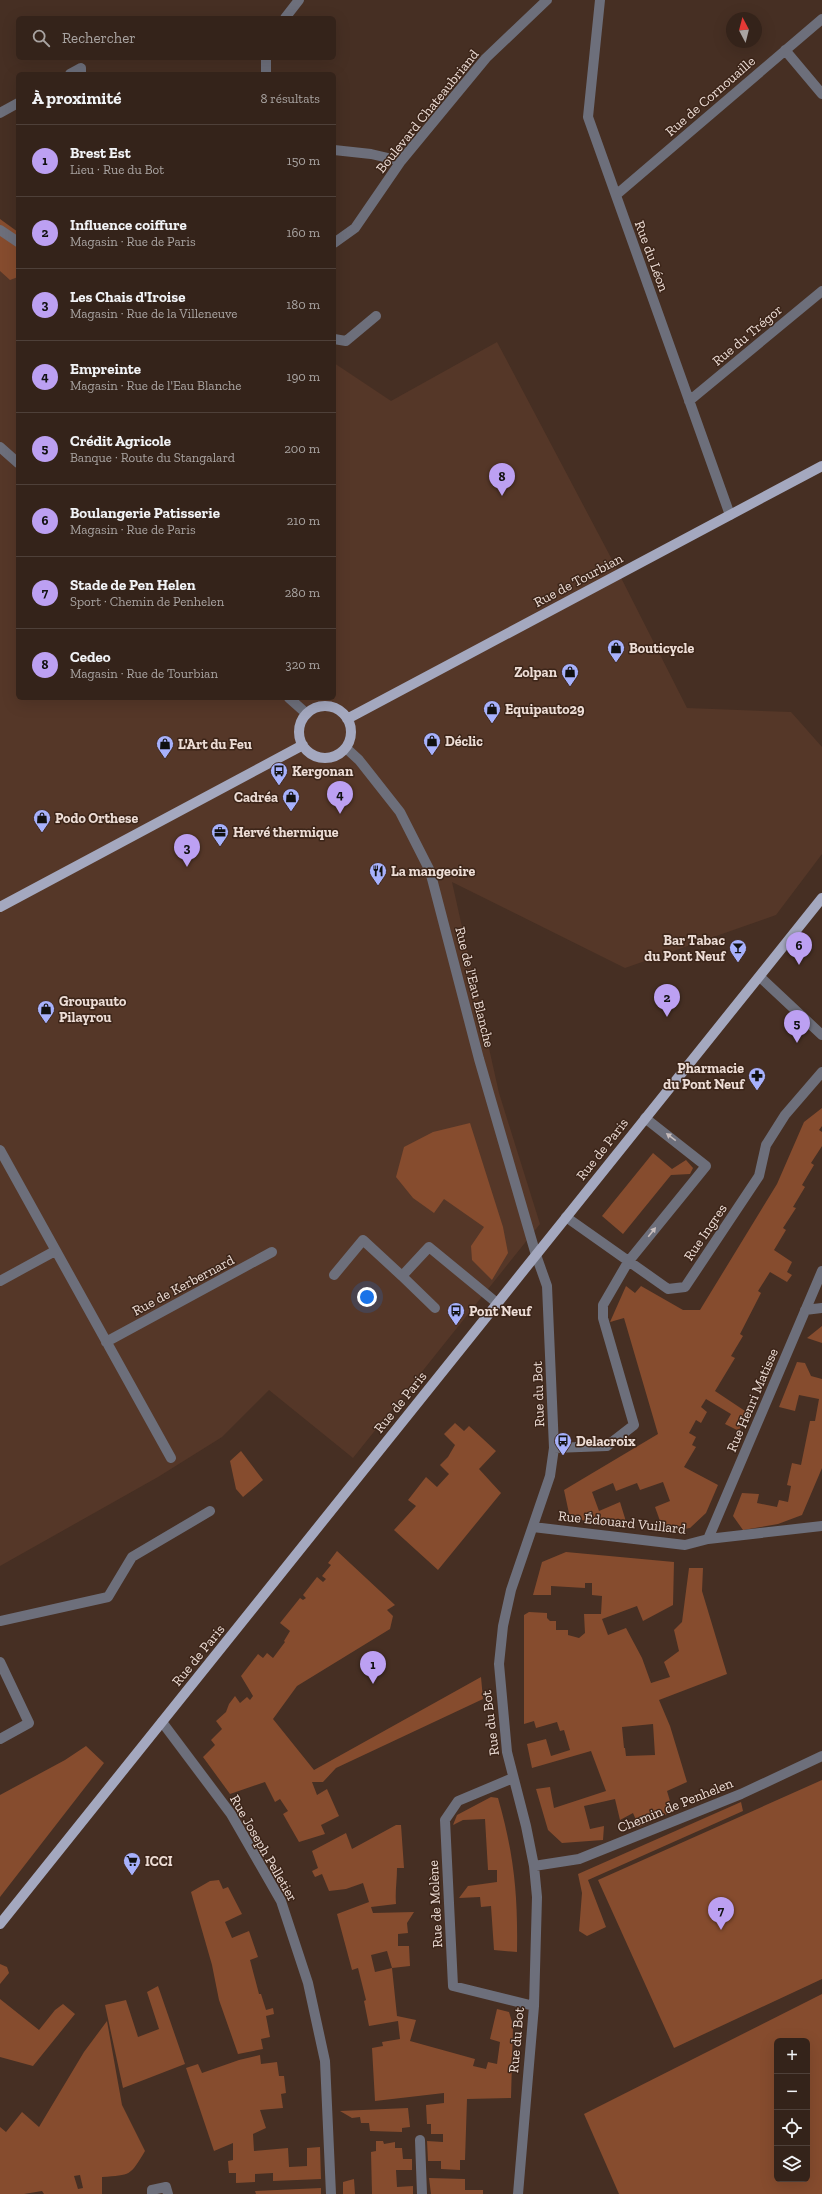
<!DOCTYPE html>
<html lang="fr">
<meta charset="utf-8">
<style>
:root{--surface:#34231a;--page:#3f2f27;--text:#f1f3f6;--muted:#a9a4a2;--line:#4e4039;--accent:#bca0f2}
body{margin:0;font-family:"Zilla Slab",serif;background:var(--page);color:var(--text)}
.controls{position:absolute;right:12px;bottom:12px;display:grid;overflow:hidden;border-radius:6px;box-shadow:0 4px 16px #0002}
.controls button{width:36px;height:36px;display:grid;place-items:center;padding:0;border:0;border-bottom:1px solid var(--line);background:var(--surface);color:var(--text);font:20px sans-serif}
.compass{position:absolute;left:726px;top:12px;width:36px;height:36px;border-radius:50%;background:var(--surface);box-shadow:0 4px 16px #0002;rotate:353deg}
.you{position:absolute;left:367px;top:1297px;width:14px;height:14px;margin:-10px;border:3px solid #fff;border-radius:50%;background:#1a73e8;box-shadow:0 0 0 6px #1a73e833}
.badge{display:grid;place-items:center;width:26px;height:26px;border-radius:50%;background:var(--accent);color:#111;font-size:13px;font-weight:700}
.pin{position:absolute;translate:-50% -33px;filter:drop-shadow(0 1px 2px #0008)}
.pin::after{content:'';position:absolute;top:21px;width:14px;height:12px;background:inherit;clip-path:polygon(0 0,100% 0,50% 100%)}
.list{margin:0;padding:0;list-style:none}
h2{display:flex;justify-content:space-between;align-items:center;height:52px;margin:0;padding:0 16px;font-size:17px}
h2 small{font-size:13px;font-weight:400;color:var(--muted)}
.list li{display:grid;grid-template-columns:26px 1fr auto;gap:12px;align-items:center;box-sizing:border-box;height:72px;padding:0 16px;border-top:1px solid var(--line)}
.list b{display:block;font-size:15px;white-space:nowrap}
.list p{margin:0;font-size:13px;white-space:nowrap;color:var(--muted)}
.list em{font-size:13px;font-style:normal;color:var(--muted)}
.icon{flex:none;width:22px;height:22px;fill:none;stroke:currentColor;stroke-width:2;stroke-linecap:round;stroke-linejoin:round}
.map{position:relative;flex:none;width:822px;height:2194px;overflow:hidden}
.search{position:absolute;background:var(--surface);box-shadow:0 4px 16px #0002;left:16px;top:16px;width:320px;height:44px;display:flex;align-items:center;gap:10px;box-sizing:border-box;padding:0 14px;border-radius:6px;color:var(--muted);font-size:15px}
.panel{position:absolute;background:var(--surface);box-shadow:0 4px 16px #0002;left:16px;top:72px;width:320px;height:628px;border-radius:6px}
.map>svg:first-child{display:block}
</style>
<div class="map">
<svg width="822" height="2194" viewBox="0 0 822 2194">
<rect width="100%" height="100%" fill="#462f23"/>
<path fill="#553728" d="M0,248L18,259V698H334V363L391,401L497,342L608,552L687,708L791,712L822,747V854L776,915L625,968L452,882L499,1093L540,1224L353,1458L269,1390L222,1437L158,1477L0,1566Z"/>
<path fill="#864c2e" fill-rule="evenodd" d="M0,219L18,232V277L10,280L0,271Z
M822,1108V1126L819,1130L822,1132V1146L811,1163L814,1165L802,1185L805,1187L793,1207L796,1208L783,1228L786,1230L774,1250L792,1262L787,1272L792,1275L787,1282L770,1272L758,1291L761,1293L740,1334L743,1336L731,1356L735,1358L715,1391L745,1411L739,1431L725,1424L731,1414L706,1399L701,1407L707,1412L701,1423L696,1420L689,1433L696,1437L692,1445L696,1447L684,1467L718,1485L706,1513L690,1528L664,1532L655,1507L670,1501L663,1482L640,1490L637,1483L616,1491L613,1483L592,1492L599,1511L620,1502L628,1528L570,1518L564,1490L658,1434L624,1318L610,1322L626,1286L635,1293L641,1286L683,1310H700L777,1184L804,1122Z
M470,1123L503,1227L508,1253L492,1280L472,1260L471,1246L484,1227L444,1199L434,1213L413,1198L396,1177L404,1147L433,1132Z
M653,1153L672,1169L686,1160L693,1168L690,1174L671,1175L623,1234L602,1216Z
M822,1326V1343L807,1338Z
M797,1362L805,1363L811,1376L822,1379V1468L802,1515L778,1524L743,1530L733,1516L742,1493L759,1494L757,1503L777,1507L779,1500L788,1502L791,1486L787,1485L792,1463L801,1465L810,1421H815L819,1399L799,1395L795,1411L779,1407Z
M455,1423L464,1431L469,1426L496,1451L479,1469L501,1493L438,1570L394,1530L416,1506L408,1500L426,1477L437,1487L449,1474L440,1465L448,1457L455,1445L444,1434Z
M241,1451L263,1480L243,1497L236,1489L230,1461Z
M337,1551L395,1605L387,1610L393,1616L390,1629L297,1686L273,1719L314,1770L481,1677L483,1699L336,1768L323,1782H312L317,1795L327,1789L339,1816L321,1825L325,1834L299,1842L283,1814L288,1811L280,1799L275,1802L265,1782L230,1794L203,1757L215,1745L211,1740L222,1729L216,1721L226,1712L229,1704L235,1696L240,1703L247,1697L250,1700L253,1696L241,1676L258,1654L263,1658L267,1653L273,1658L285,1642L284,1641L290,1631L280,1623L300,1598L303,1600L306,1598L303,1595L317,1577L323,1582L326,1579L322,1576L331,1565L328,1563Z
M566,1552L674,1562L673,1605L643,1621L637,1606L602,1619L608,1635L626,1628L642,1658L651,1683L670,1677L664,1662L679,1651L674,1630L682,1622L689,1568H703L702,1591L727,1674L659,1700L670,1726L687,1782L667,1791L673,1811L639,1827L633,1813L620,1820L615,1799L584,1806L590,1829L604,1826L603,1840L562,1843L548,1830L536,1789L550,1787L554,1808L606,1791L591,1751L532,1768L527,1744L546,1739L551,1756L570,1750L564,1730L560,1731L557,1722L536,1728L534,1721L524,1724V1615L529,1612L547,1613V1618L550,1621H556V1630H568V1635L579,1638L585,1633L584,1614H601L602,1596L592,1595V1583H585V1588L551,1586V1595H533L542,1562ZM653,1724L655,1755L626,1756L625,1748H624L622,1727Z
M86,1746L104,1763L0,1897V1795L65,1760Z
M822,1780V1979L674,2048L598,1880Z
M491,1797L498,1798C514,1854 518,1894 517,1952L494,1950L491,1906L481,1907L480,1897L459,1898L468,1886L497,1882V1870H488L485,1819L463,1820L453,1825L457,1815Z
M741,1802L743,1811L588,1880L606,1927L587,1936L579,1931L582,1893L578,1874Z
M396,1825H401L404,1868H397C397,1881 395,1891 396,1904L371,1907L373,1913L414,1912L407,1923L408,1933L398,1934V1946H409L410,1966L392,1968L397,2016L416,2020L410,2041L475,2059L473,2066L486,2069L488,2062L497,2064L500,2042L490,2039L497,2009L509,2012L513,2025L511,2098L467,2099L465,2160H460V2170L441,2169V2161H428L427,2141L443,2142V2134H431V2124H427L426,2105L444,2103V2093L375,2101L372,2048L383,2046L382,2042L400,2039L398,2021L369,2026L364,2001L366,2000L358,1968L352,1970L337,1914L369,1902L363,1883L346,1889L329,1891L322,1874L315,1877L312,1871L318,1868L312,1851L346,1833L352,1849ZM387,1951L392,1968L375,1972L371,1955Z
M219,1880L223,1889L228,1887L242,1914L225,1922L232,1938L249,1931L258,1957L250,1960L259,1994H261L266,2010L273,2008L274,2014L266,2016L270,2037L261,2039L263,2049L238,2054L219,2000L212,1965L191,1892L210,1881Z
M0,1964L7,1967L9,1973L0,1984Z
M158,1986L185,2064L123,2088L105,2005L126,2000L138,2037L159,2029L147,1992Z
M822,1994V2194H619L584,2114ZM777,2041H807V2179H777Z
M0,1999L39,2030L55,2010L63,2004L75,2014L33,2066L0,2057Z
M107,2021L122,2105L145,2151C130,2176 131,2175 102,2177V2194H44L42,2191L24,2194H0V2127L6,2132L22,2112L39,2127L84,2052ZM80,2175L83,2188L78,2189L74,2176Z
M260,2055L261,2064L277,2062L279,2076H284L286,2093L281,2094L283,2108L260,2110L266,2128L253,2134L254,2151L288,2148L289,2167L307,2166V2148L320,2147L321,2179L273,2181V2173L255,2174V2182L236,2183V2173H229L228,2161L233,2160V2143L214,2151L186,2068L198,2064L202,2073L239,2060Z
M408,2108L410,2127L402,2128V2132L370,2131L369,2123H361L360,2117L352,2118L340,2111Z
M376,2141H383L384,2144L395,2142V2148H402L403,2159H412V2170H396L397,2187L413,2186V2194H372L371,2152L376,2151Z
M429,2178L465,2179V2190H483V2194H431Z
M354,2179L355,2194H343V2182Z
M321,2188V2194H256L255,2191Z"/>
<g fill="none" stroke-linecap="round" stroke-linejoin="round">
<path stroke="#6d6f7b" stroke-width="10" d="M600,0L588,117L730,515
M285,18L299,0
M785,50L822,94
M266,58V74
M70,74L81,68V74
M0,113L18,103
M334,150L371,154L401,161
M616,195L822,19
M0,230L18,242
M334,243L355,228L401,161L486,58L547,0
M334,339L346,341L376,316
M689,401L822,291
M0,447L18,463
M289,698L307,714
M346,748L359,760L400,812L430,871L479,1059L536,1255L547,1286L554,1448L550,1476L511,1590L503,1626L499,1664L507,1752L526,1826L534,1866L537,1897L534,2006L518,2194
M760,977L822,1035
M0,1150L171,1458
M566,1217L668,1289L685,1287L759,1176L766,1145L785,1115L822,1072
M334,1275L363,1240L402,1276L429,1247L497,1303
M402,1276L435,1308
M0,1281L55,1251
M805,1310L822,1308
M106,1342L272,1252
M554,1448L607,1446L634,1425L603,1318V1305L628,1262L706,1166L645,1118
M533,1527L685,1545L708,1539L822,1526
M708,1539L822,1271
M0,1621L108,1597L132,1557L210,1511
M0,1662L29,1723L0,1739
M162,1722L231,1814L281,1901L308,1983L325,2061L331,2194
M513,1778L458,1801L445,1820L453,1986L534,2006
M534,1866L579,1859L741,1794L822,1756
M420,2140L422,2194
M152,2194V2190L166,2187L168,2194"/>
<path stroke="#a4a8bf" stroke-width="10" d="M299 732a26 26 0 1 1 52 0a26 26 0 1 1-52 0Z
M347,719L822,466
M0,907L303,745
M0,1924L822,898"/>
</g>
<defs><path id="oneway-solid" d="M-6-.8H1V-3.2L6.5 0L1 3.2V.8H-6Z"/></defs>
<g fill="#c7bcbb">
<use href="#oneway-solid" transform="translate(671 1137) rotate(-143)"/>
<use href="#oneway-solid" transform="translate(652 1232) rotate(-51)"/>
</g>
<defs>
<symbol id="shop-pin" viewBox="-11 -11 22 30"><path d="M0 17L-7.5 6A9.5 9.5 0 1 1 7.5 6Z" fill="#a7b1fc" stroke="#3c2519"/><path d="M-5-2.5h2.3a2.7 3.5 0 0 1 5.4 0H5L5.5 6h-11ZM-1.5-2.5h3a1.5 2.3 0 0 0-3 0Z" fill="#111"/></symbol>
<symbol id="bus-pin" viewBox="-11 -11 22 30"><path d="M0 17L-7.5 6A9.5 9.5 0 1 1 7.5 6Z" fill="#a7b1fc" stroke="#3c2519"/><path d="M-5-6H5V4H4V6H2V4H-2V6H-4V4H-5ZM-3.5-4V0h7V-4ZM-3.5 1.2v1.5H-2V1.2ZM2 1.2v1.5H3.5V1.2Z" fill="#111"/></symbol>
<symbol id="office-pin" viewBox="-11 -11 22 30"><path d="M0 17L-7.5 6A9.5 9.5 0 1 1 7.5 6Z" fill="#a7b1fc" stroke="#3c2519"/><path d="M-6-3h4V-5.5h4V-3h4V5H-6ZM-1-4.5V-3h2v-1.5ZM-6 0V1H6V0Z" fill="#111"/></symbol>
<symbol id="restaurant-pin" viewBox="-11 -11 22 30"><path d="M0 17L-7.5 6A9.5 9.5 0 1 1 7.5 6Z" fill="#a7b1fc" stroke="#3c2519"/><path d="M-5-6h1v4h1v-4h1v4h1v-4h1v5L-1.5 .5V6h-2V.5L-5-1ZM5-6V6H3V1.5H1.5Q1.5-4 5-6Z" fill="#111"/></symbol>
<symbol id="bar-pin" viewBox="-11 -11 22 30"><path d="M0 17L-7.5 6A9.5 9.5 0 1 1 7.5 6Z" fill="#a7b1fc" stroke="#3c2519"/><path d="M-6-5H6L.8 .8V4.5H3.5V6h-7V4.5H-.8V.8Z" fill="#111"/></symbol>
<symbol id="pharmacy-pin" viewBox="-11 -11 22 30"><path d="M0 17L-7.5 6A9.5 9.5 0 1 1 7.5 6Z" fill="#a7b1fc" stroke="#3c2519"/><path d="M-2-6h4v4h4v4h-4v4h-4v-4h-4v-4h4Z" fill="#111"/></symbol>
<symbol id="supermarket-pin" viewBox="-11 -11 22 30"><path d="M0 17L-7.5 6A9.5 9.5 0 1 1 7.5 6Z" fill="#a7b1fc" stroke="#3c2519"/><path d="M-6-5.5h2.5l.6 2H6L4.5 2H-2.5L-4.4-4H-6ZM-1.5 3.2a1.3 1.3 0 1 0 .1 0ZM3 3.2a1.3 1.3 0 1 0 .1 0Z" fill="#111"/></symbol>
</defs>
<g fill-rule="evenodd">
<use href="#shop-pin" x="606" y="638" width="20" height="27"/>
<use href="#shop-pin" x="560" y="662" width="20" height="27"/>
<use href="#shop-pin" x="482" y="699" width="20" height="27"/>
<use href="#shop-pin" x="422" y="731" width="20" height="27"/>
<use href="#shop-pin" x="155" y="734" width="20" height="27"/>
<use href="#bus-pin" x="269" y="761" width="20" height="27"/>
<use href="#shop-pin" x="281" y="787" width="20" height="27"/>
<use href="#shop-pin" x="32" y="808" width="20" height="27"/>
<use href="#office-pin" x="210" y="822" width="20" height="27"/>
<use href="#restaurant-pin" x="368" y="861" width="20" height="27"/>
<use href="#bar-pin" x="728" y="938" width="20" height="27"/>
<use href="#shop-pin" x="36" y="999" width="20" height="27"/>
<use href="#pharmacy-pin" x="747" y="1066" width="20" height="27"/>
<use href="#bus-pin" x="446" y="1301" width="20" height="27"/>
<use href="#bus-pin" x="553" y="1431" width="20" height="27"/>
<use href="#supermarket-pin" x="122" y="1851" width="20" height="27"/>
</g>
<g text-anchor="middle" stroke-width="3" stroke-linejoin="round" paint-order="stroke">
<g font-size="14" fill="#edddd6" stroke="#3c2519">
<text transform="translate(710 96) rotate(-41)" y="5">Rue de Cornouaille</text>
<text transform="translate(427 111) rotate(-51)" y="5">Boulevard Chateaubriand</text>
<text transform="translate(652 256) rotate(70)" y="5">Rue du Léon</text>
<text transform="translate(747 335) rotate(-40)" y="5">Rue du Trégor</text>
<text transform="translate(578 580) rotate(-28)" y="5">Rue de Tourbian</text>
<text transform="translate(475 987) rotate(76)" y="5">Rue de l'Eau Blanche</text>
<text transform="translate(602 1149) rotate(-52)" y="5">Rue de Paris</text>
<text transform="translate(705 1232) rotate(-56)" y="5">Rue Ingres</text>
<text transform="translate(183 1285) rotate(-28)" y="5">Rue de Kerbernard</text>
<text transform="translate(538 1394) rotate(-92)" y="5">Rue du Bot</text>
<text transform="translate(752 1400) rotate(-67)" y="5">Rue Henri Matisse</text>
<text transform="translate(400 1402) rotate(-51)" y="5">Rue de Paris</text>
<text transform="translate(622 1522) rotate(6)" y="5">Rue Édouard Vuillard</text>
<text transform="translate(198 1655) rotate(-51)" y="5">Rue de Paris</text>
<text transform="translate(490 1723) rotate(-97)" y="5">Rue du Bot</text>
<text transform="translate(675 1805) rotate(-22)" y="5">Chemin de Penhelen</text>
<text transform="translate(264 1848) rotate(60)" y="5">Rue Joseph Pelletier</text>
<text transform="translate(435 1904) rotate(-93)" y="5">Rue de Molène</text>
<text transform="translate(516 2040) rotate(-85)" y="5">Rue du Bot</text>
</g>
<g font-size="14" font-weight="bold" fill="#edddd6" stroke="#3c2519" text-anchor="start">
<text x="629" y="653">Bouticycle</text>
<text x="557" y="677" text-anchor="end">Zolpan</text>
<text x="505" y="714">Equipauto29</text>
<text x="445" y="746">Déclic</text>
<text x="178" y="749">L'Art du Feu</text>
<text x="292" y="776">Kergonan</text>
<text x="278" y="802" text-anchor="end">Cadréa</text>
<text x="55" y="823">Podo Orthese</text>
<text x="233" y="837">Hervé thermique</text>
<text x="391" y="876">La mangeoire</text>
<text x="725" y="945" text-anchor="end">Bar Tabac<tspan x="725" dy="16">du Pont Neuf</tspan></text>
<text x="59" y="1006">Groupauto<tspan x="59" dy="16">Pilayrou</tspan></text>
<text x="744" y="1073" text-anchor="end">Pharmacie<tspan x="744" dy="16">du Pont Neuf</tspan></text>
<text x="469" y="1316">Pont Neuf</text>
<text x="576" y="1446">Delacroix</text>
<text x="145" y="1866">ICCI</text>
</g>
</g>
</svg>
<div class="controls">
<button>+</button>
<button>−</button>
<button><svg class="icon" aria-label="locate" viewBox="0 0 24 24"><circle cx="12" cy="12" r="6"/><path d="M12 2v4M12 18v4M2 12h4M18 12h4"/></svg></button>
<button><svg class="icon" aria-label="layers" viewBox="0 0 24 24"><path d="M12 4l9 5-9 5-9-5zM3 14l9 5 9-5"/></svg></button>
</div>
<svg class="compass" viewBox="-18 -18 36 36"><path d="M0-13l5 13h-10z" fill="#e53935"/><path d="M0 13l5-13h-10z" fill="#a9a4a2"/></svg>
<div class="you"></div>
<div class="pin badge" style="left:373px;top:1684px">1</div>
<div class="pin badge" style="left:667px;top:1017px">2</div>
<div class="pin badge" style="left:187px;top:867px">3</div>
<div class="pin badge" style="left:340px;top:814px">4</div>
<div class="pin badge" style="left:797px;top:1043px">5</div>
<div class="pin badge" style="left:799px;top:965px">6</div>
<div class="pin badge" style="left:721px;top:1930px">7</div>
<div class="pin badge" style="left:502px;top:496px">8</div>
<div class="search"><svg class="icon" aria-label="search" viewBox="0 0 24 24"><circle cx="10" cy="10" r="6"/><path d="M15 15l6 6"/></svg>Rechercher</div>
<section class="panel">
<h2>À proximité<small>8 résultats</small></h2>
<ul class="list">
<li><span class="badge">1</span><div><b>Brest Est</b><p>Lieu · Rue du Bot</p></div><em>150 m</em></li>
<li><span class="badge">2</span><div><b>Influence coiffure</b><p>Magasin · Rue de Paris</p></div><em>160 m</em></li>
<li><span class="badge">3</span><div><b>Les Chais d'Iroise</b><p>Magasin · Rue de la Villeneuve</p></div><em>180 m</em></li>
<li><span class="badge">4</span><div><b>Empreinte</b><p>Magasin · Rue de l'Eau Blanche</p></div><em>190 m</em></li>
<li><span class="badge">5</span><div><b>Crédit Agricole</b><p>Banque · Route du Stangalard</p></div><em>200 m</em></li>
<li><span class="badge">6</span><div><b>Boulangerie Patisserie</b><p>Magasin · Rue de Paris</p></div><em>210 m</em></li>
<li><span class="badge">7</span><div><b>Stade de Pen Helen</b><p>Sport · Chemin de Penhelen</p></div><em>280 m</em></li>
<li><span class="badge">8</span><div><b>Cedeo</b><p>Magasin · Rue de Tourbian</p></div><em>320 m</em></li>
</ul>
</section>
</div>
